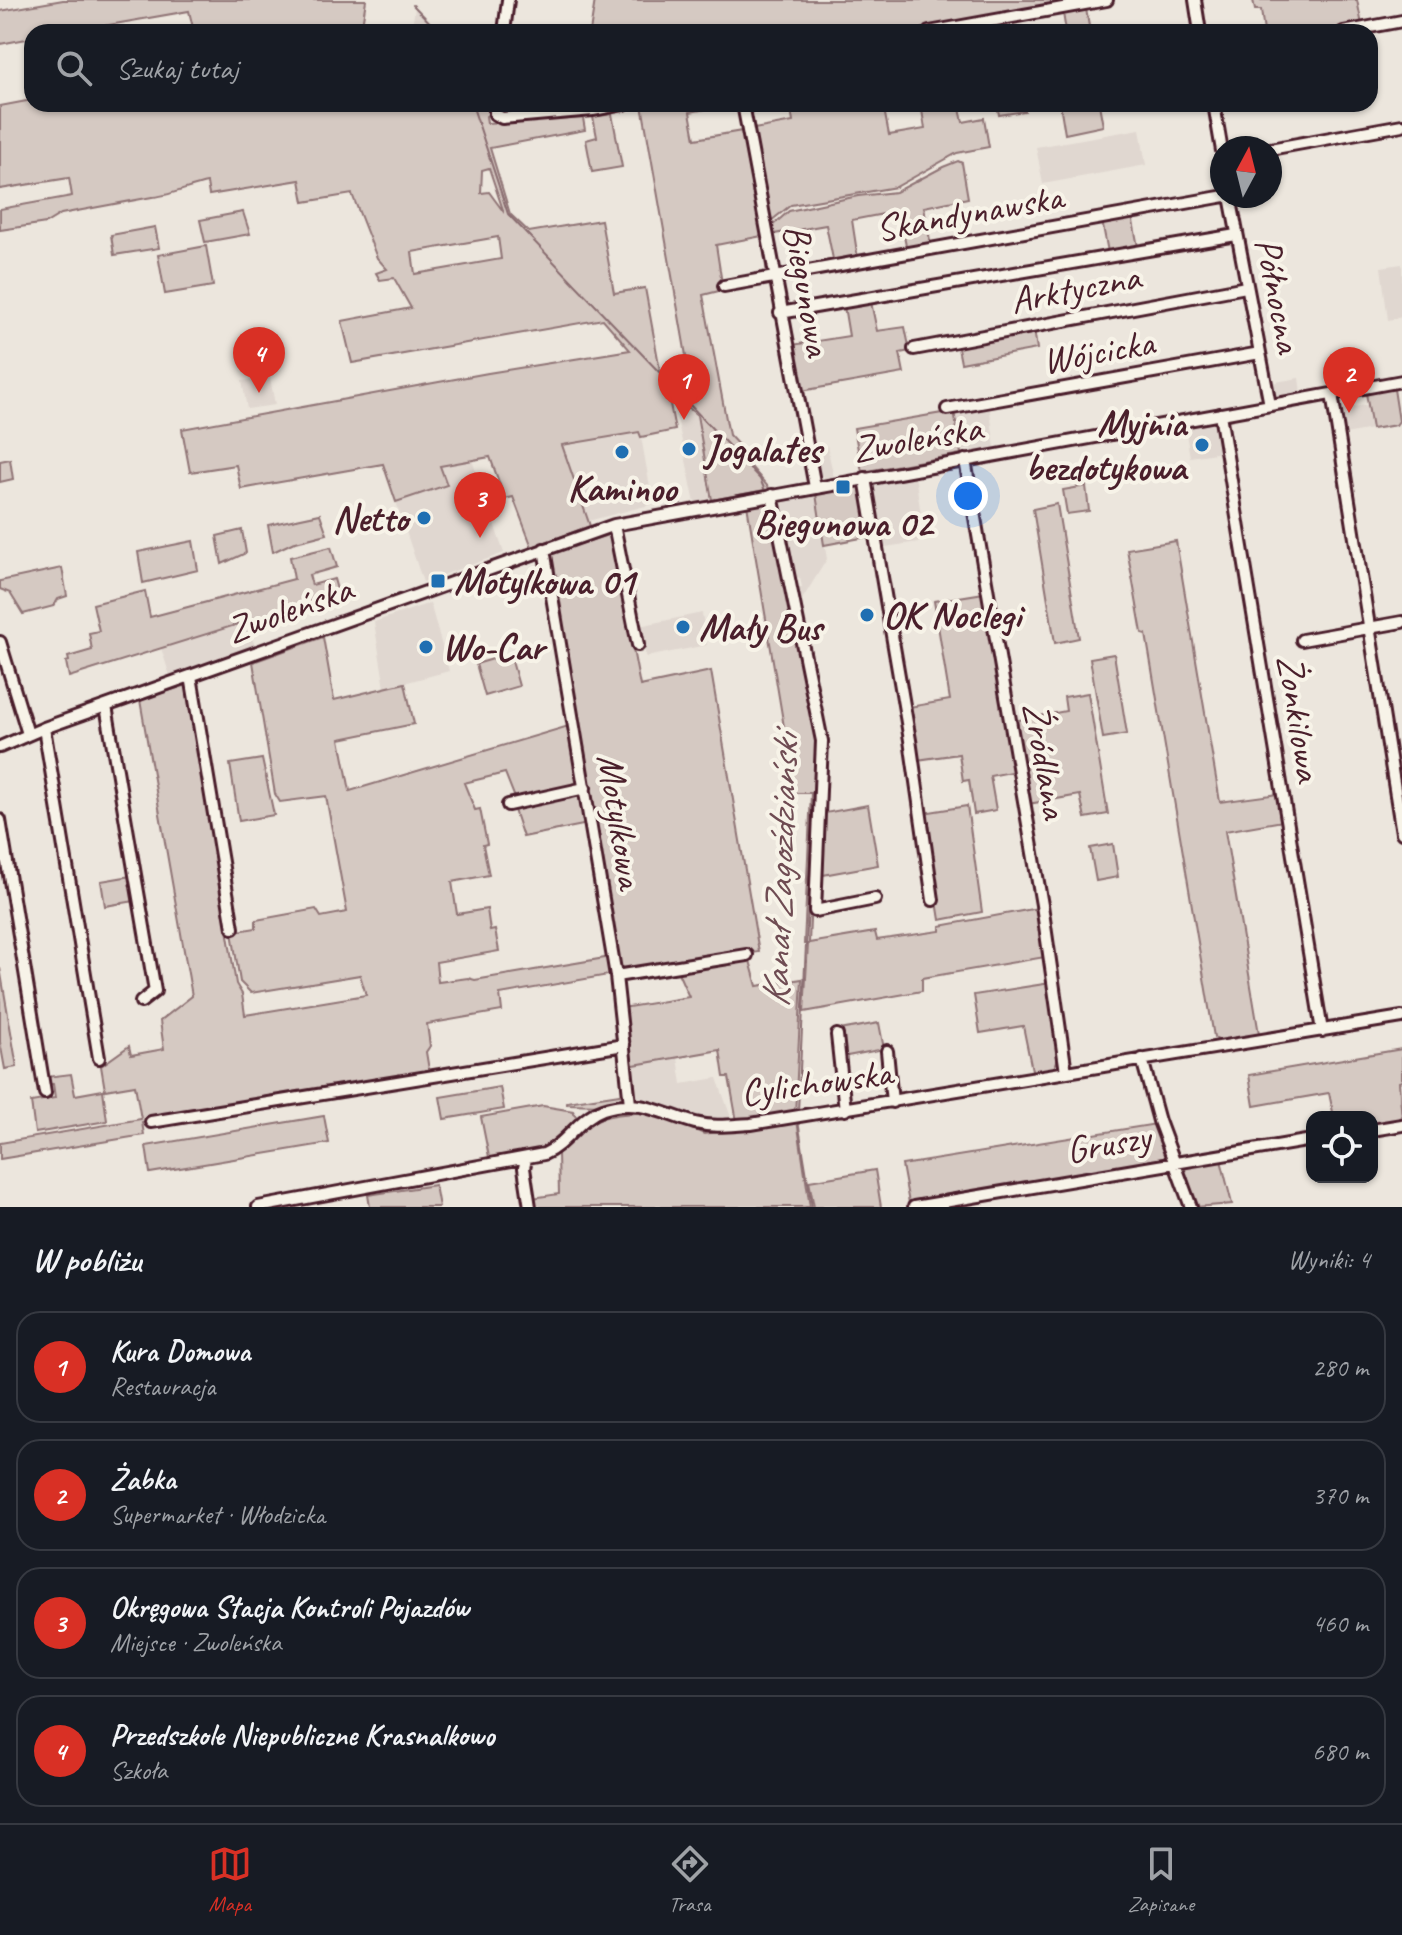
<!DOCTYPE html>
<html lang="pl">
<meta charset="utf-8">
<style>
:root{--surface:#171b24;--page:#20242c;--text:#f1f3f6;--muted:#9ea1a6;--line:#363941;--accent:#d93025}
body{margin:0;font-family:Caveat,sans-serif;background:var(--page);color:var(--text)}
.controls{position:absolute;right:24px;bottom:24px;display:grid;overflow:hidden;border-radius:16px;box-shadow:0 2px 6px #0004}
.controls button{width:72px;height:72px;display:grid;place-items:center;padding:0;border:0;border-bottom:2px solid var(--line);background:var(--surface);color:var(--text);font:40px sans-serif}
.compass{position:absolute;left:1210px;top:136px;width:72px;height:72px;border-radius:50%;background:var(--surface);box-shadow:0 2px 6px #0004;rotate:7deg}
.you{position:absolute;left:968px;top:496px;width:28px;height:28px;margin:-20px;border:6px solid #fff;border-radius:50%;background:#1a73e8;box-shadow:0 0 0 12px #1a73e833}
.badge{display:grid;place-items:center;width:52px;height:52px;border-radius:50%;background:var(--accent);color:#fff;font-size:26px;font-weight:700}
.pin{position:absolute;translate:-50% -66px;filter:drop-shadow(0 2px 4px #0008)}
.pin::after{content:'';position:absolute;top:42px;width:28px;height:24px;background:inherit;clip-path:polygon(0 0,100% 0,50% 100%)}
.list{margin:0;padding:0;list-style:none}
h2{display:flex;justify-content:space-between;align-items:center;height:104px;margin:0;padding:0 32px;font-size:34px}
h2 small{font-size:26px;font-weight:400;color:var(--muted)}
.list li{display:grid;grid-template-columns:52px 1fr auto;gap:24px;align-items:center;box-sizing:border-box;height:112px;margin:0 16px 16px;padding:0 16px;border:2px solid var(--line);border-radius:24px}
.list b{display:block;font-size:30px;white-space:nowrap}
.list p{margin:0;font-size:26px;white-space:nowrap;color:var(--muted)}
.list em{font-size:26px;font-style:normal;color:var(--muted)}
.icon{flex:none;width:44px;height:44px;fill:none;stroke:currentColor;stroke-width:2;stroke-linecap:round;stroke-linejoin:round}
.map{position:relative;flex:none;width:1402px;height:1207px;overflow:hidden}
.search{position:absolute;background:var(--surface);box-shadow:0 2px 6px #0004;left:24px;right:24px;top:24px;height:88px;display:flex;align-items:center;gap:20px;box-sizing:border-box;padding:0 28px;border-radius:24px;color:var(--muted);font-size:30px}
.sheet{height:616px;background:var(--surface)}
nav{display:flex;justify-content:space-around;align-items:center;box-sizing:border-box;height:112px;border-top:2px solid var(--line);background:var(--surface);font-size:22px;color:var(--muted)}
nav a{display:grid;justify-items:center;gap:4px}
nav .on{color:var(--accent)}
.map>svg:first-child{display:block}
</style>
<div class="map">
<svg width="1402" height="1207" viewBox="0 0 1402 1207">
<rect width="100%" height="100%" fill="#ece6dd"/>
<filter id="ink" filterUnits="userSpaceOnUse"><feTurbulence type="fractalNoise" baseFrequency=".0125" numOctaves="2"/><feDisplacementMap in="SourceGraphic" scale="16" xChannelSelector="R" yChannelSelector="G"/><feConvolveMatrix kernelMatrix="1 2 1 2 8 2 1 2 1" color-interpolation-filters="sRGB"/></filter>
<g filter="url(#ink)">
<path fill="#e0d7d0" d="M415,8L434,27L433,32H411Z
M1140,129L1146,165L1043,184L1036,147Z
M1402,264V317L1388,320L1381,267Z
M270,377L275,405L247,409L242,381Z
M1299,378L1301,393L1273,398L1270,383Z
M672,394L697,415L712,500L695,503Z
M989,404L995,448L972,452L971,449L961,451L954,411Z
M1367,405L1372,429L1345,434L1341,414L1345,408Z
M1213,421L1217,423L1222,452L1190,457L1185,427Z
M640,431L653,504L588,521L562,445Z
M827,446L834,478L827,479L817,473L813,449Z
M472,460L504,553L423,582L396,502L446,485L440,466Z
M915,475L925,541L879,548L868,484Z
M816,494L827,559L798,606L795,590L802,587L800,578L792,576L779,500Z
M430,603L449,671L385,688L374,622Z
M702,613L707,645L646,657L639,626Z
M246,621L255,646L170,676L161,648Z
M678,1058L682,1084L717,1078L733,1123L705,1122L636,1098L632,1092L628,1066Z"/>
<path fill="#d5c9c2" stroke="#907476" stroke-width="2" fill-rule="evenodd" d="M63,0H366L361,32H194L189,11L69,32H32V38L0,44V11Z
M595,0H1086L904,32H590Z
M1253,0H1357L1362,25L1325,32H1264L1261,10H1255Z
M1086,9L1090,32H1066L1063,13Z
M32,100V104H492L490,114L486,116L487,123L583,118L585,130L490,148L510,214L529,232L601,220L614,293L645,288L662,381L670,404L675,430L641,437L639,432L562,445L590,526L532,547L513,497L505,499L490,457L440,466L447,485L396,502L383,464L241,489L236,465L190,472L182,429L488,373L630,350L603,319L352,363L342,321L411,308L394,278L380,280L376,273L387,269L377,258L352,194L304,202L300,180L209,195L207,183C191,186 166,197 152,197L61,214L46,223L0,230V209L72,196L69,178L0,189V106ZM489,168L503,210V211L489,192L481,193L482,170ZM498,237L501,259L415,274L412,252Z
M499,104H606L510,114L500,110Z
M645,104H732L690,112L695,139L742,131L771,274H767L762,236L716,245L723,290L703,295L729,435L742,449L746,461L770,489L712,500L697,415L673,395L674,403L668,378L694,401L642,105Z
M790,104H883L889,135L925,129L921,104H959L963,122L984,118L989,147L957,153L896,187L791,205L771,221L754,129L793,122Z
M997,104H1024L1025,111L999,115Z
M1060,104H1099L1103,126L1065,134Z
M612,114L622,167L592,172L586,140L597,137L593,117Z
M958,161L962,163L968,198L924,207L931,246L907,251L899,211L852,220L858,259L834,264L826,225L774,234L772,226L789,211L858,196L896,192L943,167Z
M243,212L250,234L205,242L200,220Z
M1132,216L1138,247L1108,252L1102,221Z
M155,227L159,248L114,255L111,235Z
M206,246L213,286L165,294L158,255Z
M871,302L877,331L905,327L910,351L900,353L904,373L801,391L792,345L849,336L844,306Z
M1034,329L1037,349L961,363L957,343Z
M1394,389L1399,421L1396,425L1372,429L1366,393Z
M954,411L961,454L862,472L854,428Z
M10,459L13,479L0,482V461Z
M863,485L872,536L824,545L816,494Z
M1086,486L1089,511L1067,514L1063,490Z
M771,502L818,739L809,943L875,932L877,940L940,931V926L1038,908L1045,957L922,978V991L804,1012L808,944H804L811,793H795L747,505Z
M1057,504L1079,638L1055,643L1033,509Z
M320,514L327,534L292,543L273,552L268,525Z
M242,530L246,553L222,564L217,536Z
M611,534L640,686L711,671L759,952L619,974L606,879L549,554Z
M193,541L198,570L143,583L138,552Z
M1176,541L1220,802L1278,794L1283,821L1225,831L1259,1034L1219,1041L1214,1037L1148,646L1146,634L1142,633L1127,549Z
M331,547L337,567L309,575L312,585L334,579L338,593L69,677L66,662L69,661L68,657L92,650L89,633L99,631L93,604L145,591L150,617L294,579L290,557Z
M62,568L67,596L58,599L54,606L23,614L10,593L0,589V581Z
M984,593L1016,771L990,776L996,810L974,814L969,780L963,781L959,754L917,760L909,707L950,700L934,601Z
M323,637L334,700L405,683L414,724L340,739L350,791L572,725L581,783L515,798L505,773L464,783L475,810L480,809L487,844L483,845L489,875L452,882L457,914L487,909L490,931L495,930L499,951L436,962L438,982L468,978L475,980L611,957L614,974L500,994L502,1011L427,1024L430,1046L426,1052L429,1070L409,1074V1078L142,1122L144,1135L0,1159V1143L141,1119L135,1085L105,1090L101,1066L129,1046L131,1055L164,1049L160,1021L192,996L140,700L187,685L236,984L242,994L245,1015L366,995L360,975L251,993L240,982L232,932L256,928V920L316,909L321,917L347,912L326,796L280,802L275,794L253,662Z
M510,654L519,686L485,696L476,664Z
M1114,654L1127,734L1103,738L1090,658Z
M1088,693L1108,814L1085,818L1080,795L1028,804L1013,721L1066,711L1064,697Z
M262,759L274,815L239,821L230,764Z
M582,791L588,824L523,837L513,807Z
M868,805L878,865L823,875L825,813Z
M967,806L982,912L940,920L923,813Z
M1113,844L1118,877L1096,881L1090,848Z
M131,876L135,901L105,906L101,881Z
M749,957L757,986L802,979L795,1114L737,1122L729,1077H724L720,1050L628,1066L622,1008L689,997L676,968Z
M0,968L17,1067L5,1069L0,1042Z
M1051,983L1061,1051L1053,1071L1033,1075L1023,1026L980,1033L974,995Z
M879,1023L884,1049L842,1057L839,1030Z
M1402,1049V1081L1399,1082L1402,1120L1372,1125V1117H1334L1329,1093L1254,1106L1249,1075Z
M71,1074L75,1095L103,1090L107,1121L35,1133L31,1102L55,1098L53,1084H47L46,1077Z
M500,1087L504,1109L444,1119L440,1097Z
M626,1093L623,1101L602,1105L567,1104V1102Z
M543,1106L573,1111L577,1118C566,1151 519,1155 490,1162L481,1117Z
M653,1112L704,1134L797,1120L810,1207H533L532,1198L559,1194L558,1153C593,1114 602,1115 653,1112Z
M324,1116L329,1143L150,1173L146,1146Z
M1156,1124L1167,1155L1162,1161L909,1203L902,1165Z
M1221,1160L1232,1204L1196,1207L1184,1166Z
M875,1170L881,1207H814L809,1181Z
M435,1185L439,1207H370L368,1195Z"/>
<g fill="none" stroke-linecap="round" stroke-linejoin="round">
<path stroke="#896c6f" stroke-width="2" d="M413,5L439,32
M472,104L508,214L661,374
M671,385L760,479L766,493
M768,503L808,696
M798,1111L816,738
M798,1121L812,1207"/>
<defs>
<path id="minor" d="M1195,0L1200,32
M504,32L508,0
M929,32L1107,0
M1343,32L1402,21
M495,104V114L502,118L593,110L624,104
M743,104L815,487
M1214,104L1222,151
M1270,149L1402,125
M1230,196L1270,405
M724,286L1225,196
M780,313L1236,235
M914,349L1246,287
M1332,394L1402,833
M947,409L1260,353
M1220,414L1322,1031
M965,460L1042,905L1066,1072
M865,478L910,740L933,900
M772,495L822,741L815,911L875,899
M614,525L638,645
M544,549L616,976L630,1104
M1302,640L1402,622
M0,642L28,734
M191,676L233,928
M106,706L155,991L141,1002
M44,728L99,1058
M0,747L44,728L614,525L1402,381
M508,805L585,788
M0,820L45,1093
M616,976L747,955
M837,1035L845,1110
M887,1051L892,1102
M1142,1059L1159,1121L1191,1207
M151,1122L624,1045
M1372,1130L1402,1125
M526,1159L524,1168L530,1207
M258,1207L544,1154C567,1144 578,1118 603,1109C638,1097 663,1114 695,1123C714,1128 732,1125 751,1124L1402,1017
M914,1207L1312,1140"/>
</defs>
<use href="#minor" stroke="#4a1f2b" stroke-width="16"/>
<use href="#minor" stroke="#f7f3e8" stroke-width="10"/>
</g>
</g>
<g fill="#1f6fb2" stroke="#f7f3e8" stroke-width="3">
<circle cx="1202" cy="445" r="8"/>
<circle cx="689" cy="449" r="8"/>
<circle cx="622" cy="452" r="8"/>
<rect x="835" y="479" width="16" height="16" rx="4"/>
<circle cx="424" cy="518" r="8"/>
<rect x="430" y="573" width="16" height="16" rx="4"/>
<circle cx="867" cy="615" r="8"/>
<circle cx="683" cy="627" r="8"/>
<circle cx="426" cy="647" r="8"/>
</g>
<g text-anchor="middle" stroke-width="8" stroke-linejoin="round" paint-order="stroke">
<g font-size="38" fill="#4a1f2b" stroke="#f7f3e8">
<text transform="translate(969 212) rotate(-10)" y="13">Skandynawska</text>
<text transform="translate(1075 288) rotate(-11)" y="13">Arktyczna</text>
<text transform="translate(808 290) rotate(80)" y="13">Biegunowa</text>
<text transform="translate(1279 295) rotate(79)" y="13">Północna</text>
<text transform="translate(1098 351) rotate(-10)" y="13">Wójcicka</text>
<text transform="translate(917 438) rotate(-10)" y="13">Zwoleńska</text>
<text transform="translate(289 609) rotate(-20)" y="13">Zwoleńska</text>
<text transform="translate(1300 718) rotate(81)" y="13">Żonkilowa</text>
<text transform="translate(1046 760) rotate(80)" y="13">Źródlana</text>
<text transform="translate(621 821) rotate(81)" y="13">Motylkowa</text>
<text transform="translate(816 1082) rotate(-8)" y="13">Cylichowska</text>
<text transform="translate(1108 1143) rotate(-10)" y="13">Gruszy</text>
</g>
<g font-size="38" font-weight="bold" fill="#4a1f2b" stroke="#f7f3e8" text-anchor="start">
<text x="1186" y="436" text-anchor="end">Myjnia<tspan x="1186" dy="44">bezdotykowa</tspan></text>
<text x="705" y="462">Jogalates</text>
<text x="622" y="501" text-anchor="middle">Kaminoo</text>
<text x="408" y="531" text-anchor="end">Netto</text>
<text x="843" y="536" text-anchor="middle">Biegunowa 02</text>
<text x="454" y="594">Motylkowa 01</text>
<text x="883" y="628">OK Noclegi</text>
<text x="699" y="640">Mały Bus</text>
<text x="442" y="660">Wo-Car</text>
</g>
<g font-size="40" font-style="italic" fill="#6f4c53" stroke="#f7f3e8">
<text transform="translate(779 871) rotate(-88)" y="14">Kanał Zagoździański</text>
</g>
</g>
</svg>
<div class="controls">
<button><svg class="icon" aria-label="locate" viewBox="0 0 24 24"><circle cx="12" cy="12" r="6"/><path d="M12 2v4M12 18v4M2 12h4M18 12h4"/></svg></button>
</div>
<svg class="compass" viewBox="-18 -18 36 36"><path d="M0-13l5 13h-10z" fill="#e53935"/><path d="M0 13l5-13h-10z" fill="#9ea1a6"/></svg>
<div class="you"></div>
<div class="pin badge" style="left:684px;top:420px">1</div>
<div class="pin badge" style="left:1349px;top:413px">2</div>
<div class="pin badge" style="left:480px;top:538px">3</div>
<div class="pin badge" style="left:259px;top:393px">4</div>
<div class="search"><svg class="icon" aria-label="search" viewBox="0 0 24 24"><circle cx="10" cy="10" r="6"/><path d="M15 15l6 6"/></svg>Szukaj tutaj</div>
</div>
<section class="sheet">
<h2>W pobliżu<small>Wyniki: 4</small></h2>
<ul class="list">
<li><span class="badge">1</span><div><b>Kura Domowa</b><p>Restauracja</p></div><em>280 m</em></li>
<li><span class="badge">2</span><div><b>Żabka</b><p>Supermarket · Włodzicka</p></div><em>370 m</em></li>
<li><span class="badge">3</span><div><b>Okręgowa Stacja Kontroli Pojazdów</b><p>Miejsce · Zwoleńska</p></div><em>460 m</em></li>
<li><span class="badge">4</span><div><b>Przedszkole Niepubliczne Krasnalkowo</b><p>Szkoła</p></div><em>680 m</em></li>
</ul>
</section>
<nav>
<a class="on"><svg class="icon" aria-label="map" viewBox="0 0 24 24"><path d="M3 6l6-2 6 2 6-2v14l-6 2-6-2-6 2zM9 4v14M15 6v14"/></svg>Mapa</a>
<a><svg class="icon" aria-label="directions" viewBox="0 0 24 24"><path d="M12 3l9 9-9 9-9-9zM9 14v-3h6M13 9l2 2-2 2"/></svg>Trasa</a>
<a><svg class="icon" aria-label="saved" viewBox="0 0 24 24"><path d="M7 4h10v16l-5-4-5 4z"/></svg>Zapisane</a>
</nav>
